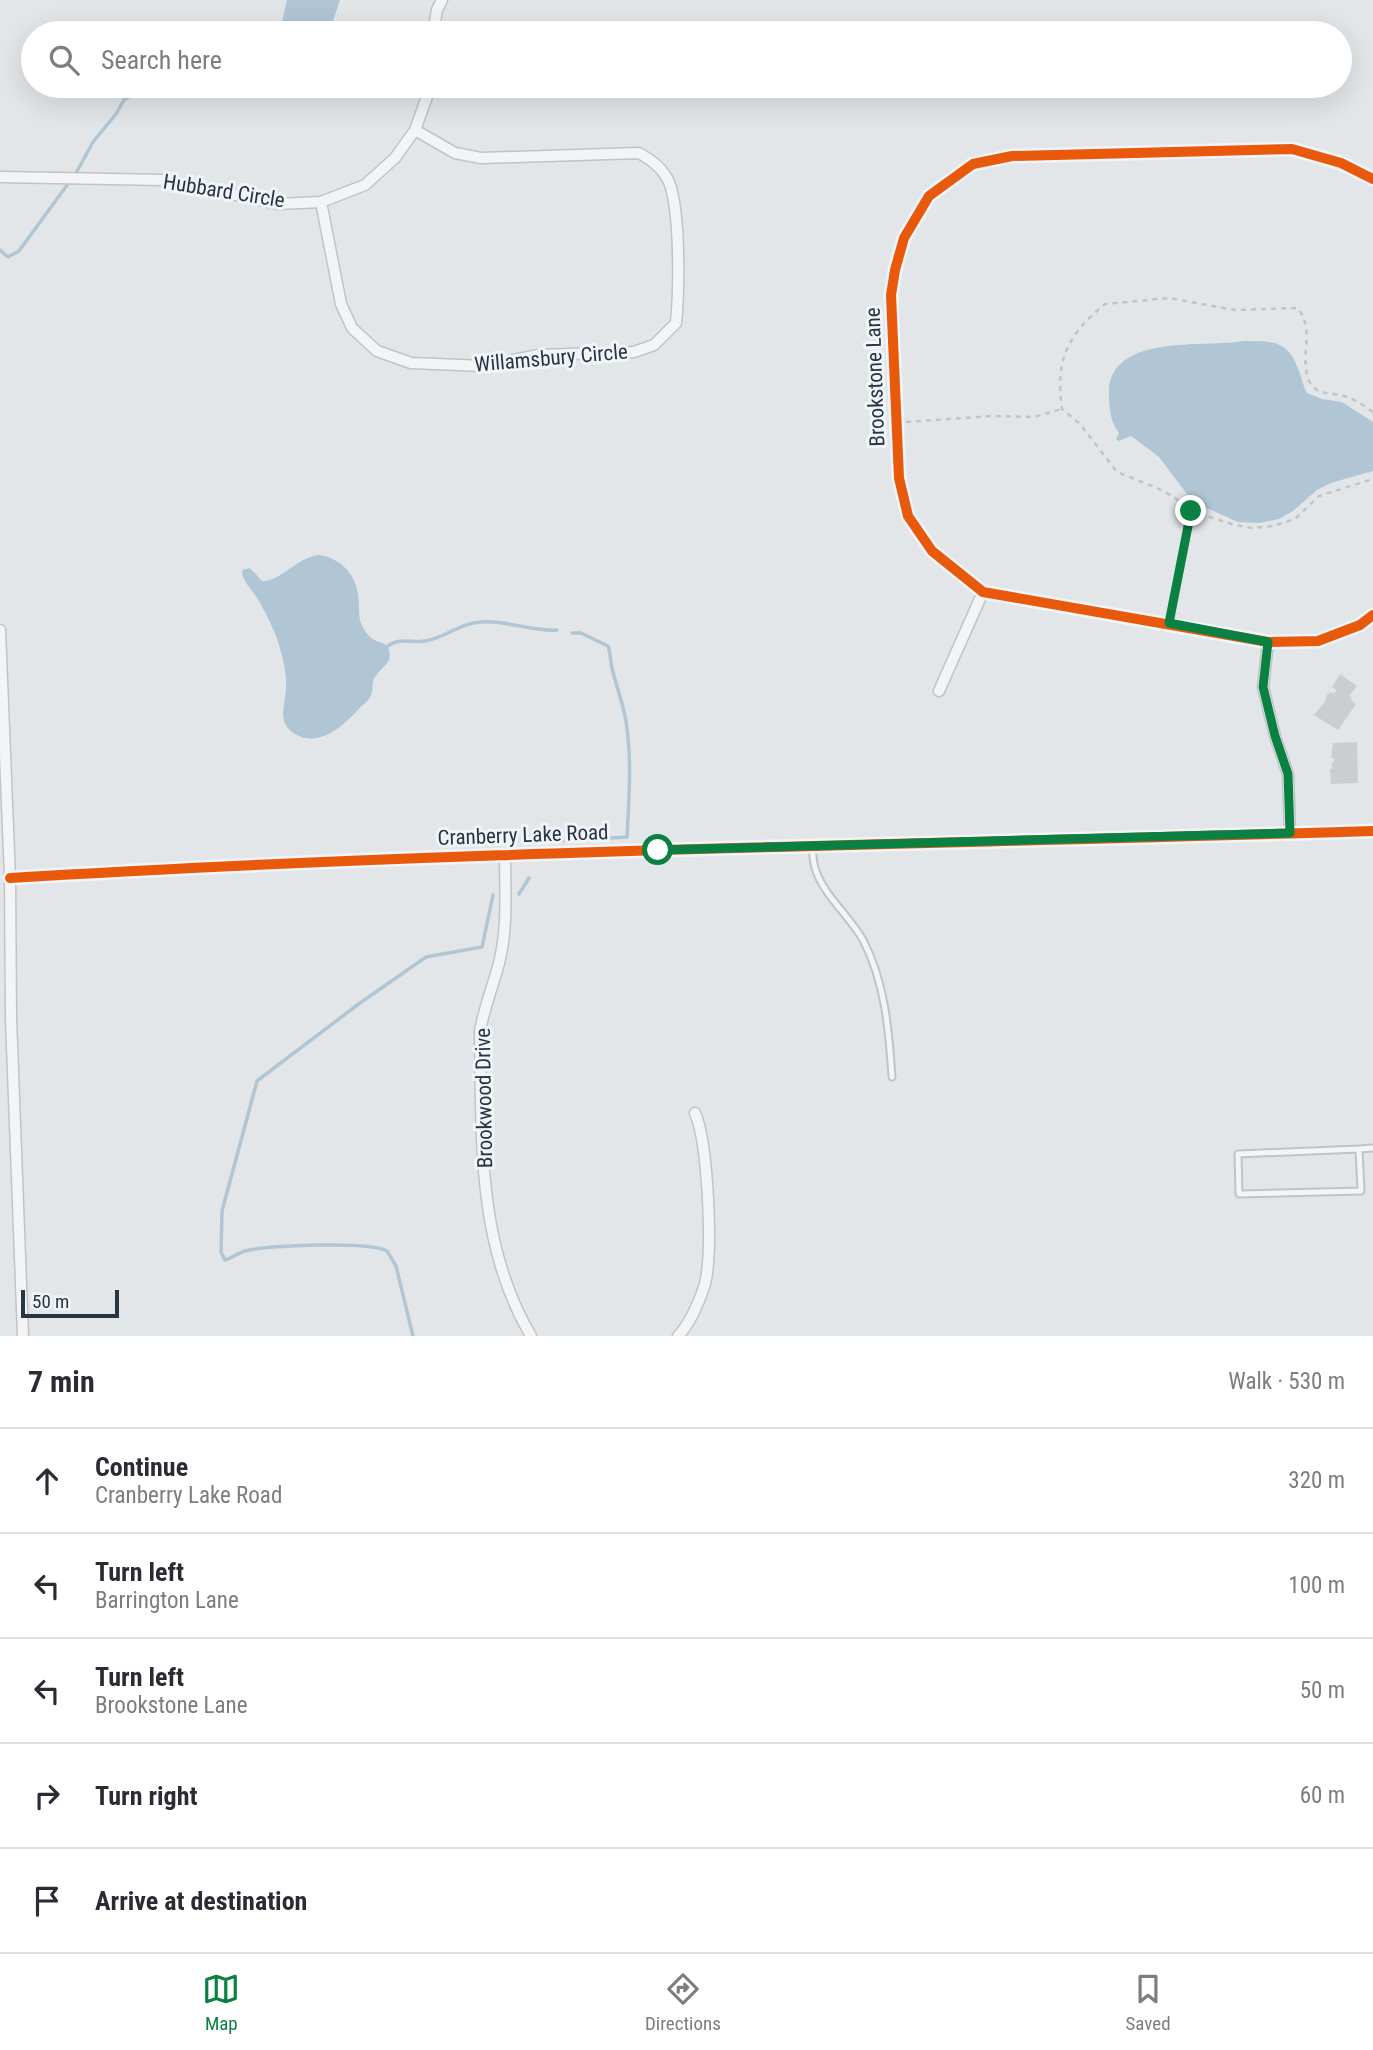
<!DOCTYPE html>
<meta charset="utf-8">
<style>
:root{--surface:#fff;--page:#f7f7f7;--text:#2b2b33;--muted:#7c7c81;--line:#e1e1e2;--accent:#0b8043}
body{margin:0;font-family:"Roboto Condensed",sans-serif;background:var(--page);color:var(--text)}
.scale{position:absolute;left:21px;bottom:18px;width:98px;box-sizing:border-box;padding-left:7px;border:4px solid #283543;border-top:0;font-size:19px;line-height:24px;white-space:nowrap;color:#283543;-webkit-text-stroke:5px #f1f4f8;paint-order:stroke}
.stop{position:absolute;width:21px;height:21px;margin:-16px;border:5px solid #0b8043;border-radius:50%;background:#fff}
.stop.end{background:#0b8043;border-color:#fff;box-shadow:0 2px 7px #0008}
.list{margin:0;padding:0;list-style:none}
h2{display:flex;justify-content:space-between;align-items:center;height:91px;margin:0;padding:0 28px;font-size:30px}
h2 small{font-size:23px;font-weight:400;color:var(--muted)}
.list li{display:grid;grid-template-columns:46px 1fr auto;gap:21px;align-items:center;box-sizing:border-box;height:105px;padding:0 28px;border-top:2px solid var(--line)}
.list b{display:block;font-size:26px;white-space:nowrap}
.list p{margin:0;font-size:23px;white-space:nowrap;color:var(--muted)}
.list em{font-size:23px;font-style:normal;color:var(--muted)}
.icon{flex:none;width:38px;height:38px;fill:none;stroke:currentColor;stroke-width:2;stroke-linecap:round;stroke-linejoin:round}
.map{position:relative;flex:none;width:1373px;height:1336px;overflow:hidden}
.search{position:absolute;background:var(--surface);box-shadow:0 7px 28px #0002;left:21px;right:21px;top:21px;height:77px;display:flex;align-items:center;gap:18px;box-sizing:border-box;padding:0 24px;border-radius:38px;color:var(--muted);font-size:26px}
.sheet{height:616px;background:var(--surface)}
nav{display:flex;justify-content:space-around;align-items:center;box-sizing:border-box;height:98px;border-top:2px solid var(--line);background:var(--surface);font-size:19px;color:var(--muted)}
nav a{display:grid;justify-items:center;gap:4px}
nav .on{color:var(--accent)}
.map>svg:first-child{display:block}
</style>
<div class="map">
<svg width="1373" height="1336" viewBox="0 0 1373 1336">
<rect width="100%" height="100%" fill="#e3e6e8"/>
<path fill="#b1c6d4" d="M287,0H340L329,33H250L273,29L281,26Z
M1244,341C1273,341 1288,340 1299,371C1302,378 1303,386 1307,393L1322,399L1342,402L1373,422V471L1331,483L1317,490L1293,511L1279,519L1259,523L1238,522L1193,502L1159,457L1131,436L1119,441L1116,439L1119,433C1110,422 1109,406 1109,392C1110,333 1204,348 1244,341Z
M319,555C337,557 353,571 357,589C362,608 354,619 369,636C375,642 382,642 388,646C394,664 383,664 375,677C371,683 374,691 370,697C367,703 363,704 359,709C345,724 322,746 299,736C275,725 285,707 286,689C287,672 282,653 276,636C271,624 264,609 257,598C251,588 242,581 242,570L250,568L262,581C280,582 297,557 319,555Z"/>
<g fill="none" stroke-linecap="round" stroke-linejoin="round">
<path stroke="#b1c6d4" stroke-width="3.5" d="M75,175L93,142L116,114L124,100L146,86
M0,250L8,257L19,251L70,181
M572,633H581L608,646C611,654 610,661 612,668C616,686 623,703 626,721C632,759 629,799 627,837L577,840
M388,646C399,637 413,643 425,641C445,638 460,623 481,622C507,620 532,632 557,630
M528,841H563
M519,894L529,878
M413,1336L396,1266L387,1251C371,1241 266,1245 245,1251C238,1253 232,1258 225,1260L221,1252L222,1211L257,1081L360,1003L426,957L482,947L493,895"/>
</g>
<path fill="#cbced1" d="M1340,674L1357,686L1349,696L1352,698L1351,700L1356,704L1338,730L1314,715L1325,702L1327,695L1331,692L1333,694L1337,690L1332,687Z
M1357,742L1358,783L1331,784L1330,769H1332V762H1334V758H1331L1333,743Z"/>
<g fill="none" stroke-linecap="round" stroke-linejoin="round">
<defs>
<path id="lane" d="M812,847C813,854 813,862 815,868C823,895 849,915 863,940C885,982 889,1031 892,1077
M1359,1149L1361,1191L1239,1194L1238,1154L1359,1149L1373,1148"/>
<path id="street" d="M433,33L437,10L442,0
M0,177L165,180L278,204L321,202L365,185L395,158L415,130L429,91V86
M1373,179L1341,163L1292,149L1012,156L973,164L929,196L904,238L895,270L891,295L899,478L908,516L932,551L983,592L1268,642L1318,641L1360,625L1373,615
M321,202L341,304L352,328L377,351L411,363L483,366L538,355L634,352L654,345L676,323C679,292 681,203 667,178C660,166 651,160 639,153L481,158L455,153L415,130
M0,630L10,878L11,1018L23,1336
M1268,642L1263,687L1275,736L1288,774L1290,833
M939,691L983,592
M505,855C505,891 508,928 499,963C493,986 484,1008 480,1031C482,1136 476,1243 531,1336
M10,878C464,850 919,845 1373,831
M678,1336C690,1324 700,1300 705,1284C713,1251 708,1143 695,1113"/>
</defs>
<use href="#lane" stroke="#c1c4c6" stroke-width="9"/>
<use href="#street" stroke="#c1c4c6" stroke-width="13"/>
<path stroke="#c1c5c8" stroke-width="2.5" stroke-dasharray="5 5" stroke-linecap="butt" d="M1373,412C1364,406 1355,399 1344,396C1336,393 1325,395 1317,390C1292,373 1319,329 1297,308L1235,310L1169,298L1105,304C1067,335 1055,360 1062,409L1080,424L1117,472L1157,488L1174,497L1191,511L1235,525L1252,528L1273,526L1295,519L1319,496L1373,479
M906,422L992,416L1034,417L1062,409
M1171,614L1191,511"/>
<use href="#lane" stroke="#f2f4f5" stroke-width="5"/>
<use href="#street" stroke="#f2f4f5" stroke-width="10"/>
<defs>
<path id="cycleway" d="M1373,179L1341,163L1292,149L1012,156L973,164L929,196L904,238L895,270L891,295L899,478L908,516L932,551L983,592L1268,642L1318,641L1360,625L1373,615
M10,878C464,850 919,845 1373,831"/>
</defs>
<use href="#cycleway" stroke="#f1f4f8" stroke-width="15"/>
<use href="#cycleway" stroke="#e8590c" stroke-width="10"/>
</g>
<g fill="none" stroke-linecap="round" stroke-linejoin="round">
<path stroke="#0b8043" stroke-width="9" d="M658,850L1290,833L1288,774L1275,736L1263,687L1268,642L1169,623L1191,511"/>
</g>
<g text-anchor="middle" stroke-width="6" stroke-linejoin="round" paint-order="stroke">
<g font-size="21" fill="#283543" stroke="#f1f4f8">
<text transform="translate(224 191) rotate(9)" y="7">Hubbard Circle</text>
<text transform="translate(551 358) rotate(-5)" y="7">Willamsbury Circle</text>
<text transform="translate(875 377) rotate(-92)" y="7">Brookstone Lane</text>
<text transform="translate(523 835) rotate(-2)" y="7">Cranberry Lake Road</text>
<text transform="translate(484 1098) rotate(-91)" y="7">Brookwood Drive</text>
</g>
</g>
</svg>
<div class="scale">50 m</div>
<div class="stop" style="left:658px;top:850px"></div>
<div class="stop end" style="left:1191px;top:511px"></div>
<div class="search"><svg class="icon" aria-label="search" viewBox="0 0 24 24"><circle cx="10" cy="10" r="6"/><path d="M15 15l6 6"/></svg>Search here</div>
</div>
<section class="sheet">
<h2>7 min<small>Walk · 530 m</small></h2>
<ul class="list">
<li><svg class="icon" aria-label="ahead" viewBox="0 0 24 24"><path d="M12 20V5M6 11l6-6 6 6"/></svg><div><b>Continue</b><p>Cranberry Lake Road</p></div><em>320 m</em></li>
<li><svg class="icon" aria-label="left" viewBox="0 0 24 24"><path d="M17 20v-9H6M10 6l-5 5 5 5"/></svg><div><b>Turn left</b><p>Barrington Lane</p></div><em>100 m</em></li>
<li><svg class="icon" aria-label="left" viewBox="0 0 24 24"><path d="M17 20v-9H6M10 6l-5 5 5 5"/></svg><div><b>Turn left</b><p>Brookstone Lane</p></div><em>50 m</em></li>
<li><svg class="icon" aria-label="right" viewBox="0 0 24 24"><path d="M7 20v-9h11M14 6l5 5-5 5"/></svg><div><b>Turn right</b></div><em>60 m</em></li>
<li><svg class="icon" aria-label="arrive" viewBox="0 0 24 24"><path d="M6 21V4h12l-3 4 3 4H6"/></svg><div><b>Arrive at destination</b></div></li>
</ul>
</section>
<nav>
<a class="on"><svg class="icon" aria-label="map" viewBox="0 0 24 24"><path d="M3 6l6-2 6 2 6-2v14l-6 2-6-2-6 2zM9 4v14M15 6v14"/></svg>Map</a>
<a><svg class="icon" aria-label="directions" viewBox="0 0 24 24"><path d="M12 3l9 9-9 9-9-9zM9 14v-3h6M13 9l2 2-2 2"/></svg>Directions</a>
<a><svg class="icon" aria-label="saved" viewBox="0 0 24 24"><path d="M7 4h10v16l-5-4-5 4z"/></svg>Saved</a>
</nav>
